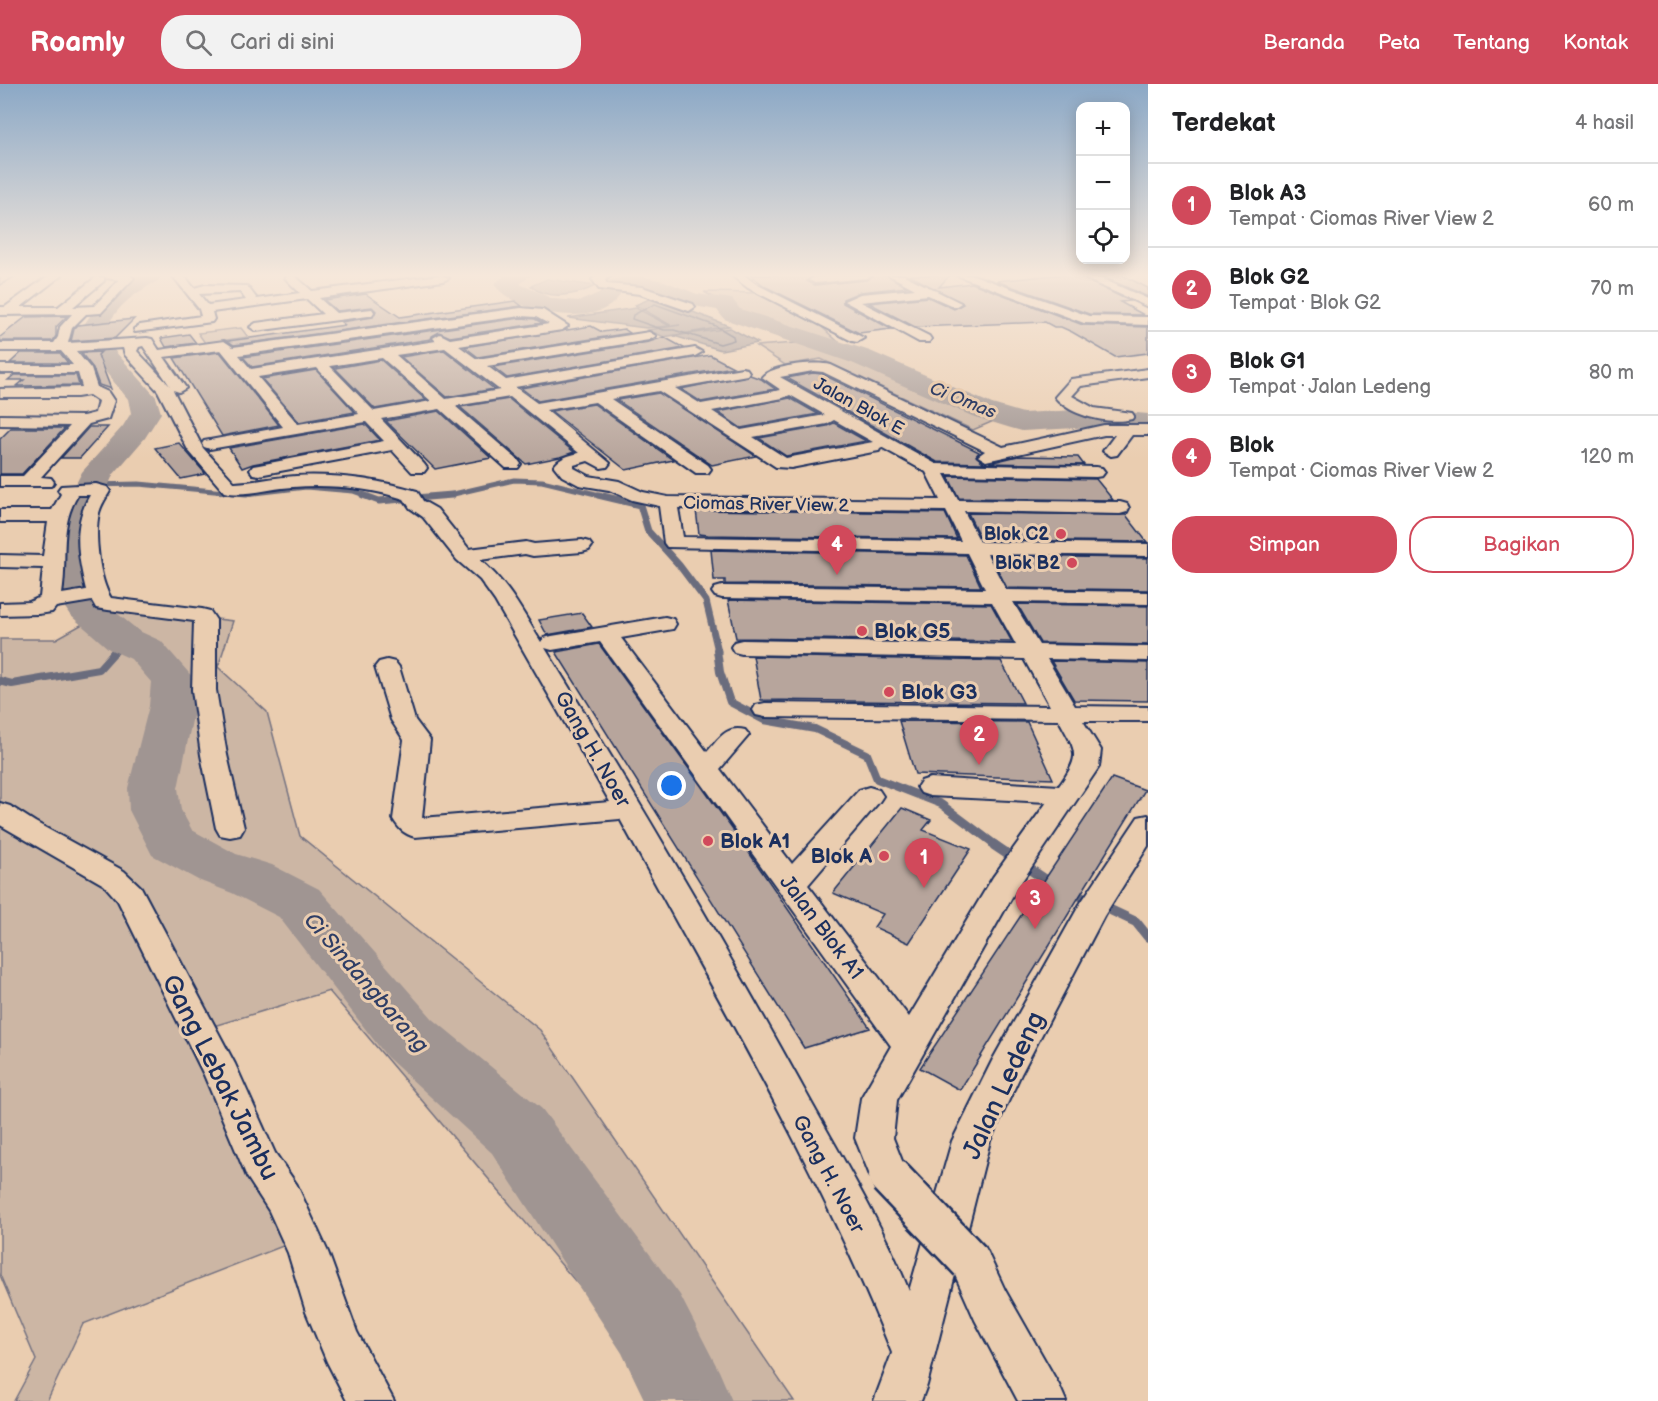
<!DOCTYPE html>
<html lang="id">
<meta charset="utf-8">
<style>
:root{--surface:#fff;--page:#f2f2f2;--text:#202124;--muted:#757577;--line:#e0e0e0;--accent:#d1495b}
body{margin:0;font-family:"Balsamiq Sans",sans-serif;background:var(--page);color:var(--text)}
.controls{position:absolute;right:18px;top:18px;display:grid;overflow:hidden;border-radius:12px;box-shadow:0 3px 15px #0003}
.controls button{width:54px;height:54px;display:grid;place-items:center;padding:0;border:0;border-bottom:2px solid var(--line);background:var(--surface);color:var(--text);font:30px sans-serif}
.you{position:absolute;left:672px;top:702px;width:21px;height:21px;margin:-15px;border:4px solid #fff;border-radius:50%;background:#1a73e8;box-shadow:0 0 0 9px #1a73e833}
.badge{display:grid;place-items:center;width:39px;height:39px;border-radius:50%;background:var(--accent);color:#fff;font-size:20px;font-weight:700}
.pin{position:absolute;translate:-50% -50px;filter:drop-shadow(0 2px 3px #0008)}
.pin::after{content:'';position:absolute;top:32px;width:21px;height:18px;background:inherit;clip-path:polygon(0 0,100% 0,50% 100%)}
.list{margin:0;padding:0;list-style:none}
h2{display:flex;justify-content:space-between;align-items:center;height:78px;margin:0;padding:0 24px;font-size:26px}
h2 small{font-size:20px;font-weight:400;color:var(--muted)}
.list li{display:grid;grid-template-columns:39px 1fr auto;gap:18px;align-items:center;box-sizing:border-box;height:84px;padding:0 24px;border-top:2px solid var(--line)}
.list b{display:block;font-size:22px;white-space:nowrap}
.list p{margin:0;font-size:20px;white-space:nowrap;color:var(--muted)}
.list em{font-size:20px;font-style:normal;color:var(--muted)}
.actions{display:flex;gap:12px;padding:18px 24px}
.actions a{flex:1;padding:14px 0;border:2px solid var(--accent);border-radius:24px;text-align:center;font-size:21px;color:var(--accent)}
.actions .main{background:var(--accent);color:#fff}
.icon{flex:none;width:33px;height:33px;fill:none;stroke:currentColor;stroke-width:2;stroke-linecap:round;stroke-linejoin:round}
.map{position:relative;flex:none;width:1148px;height:1317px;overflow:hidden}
header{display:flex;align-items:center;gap:36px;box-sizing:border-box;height:84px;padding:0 30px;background:var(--accent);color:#fff}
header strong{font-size:28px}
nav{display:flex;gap:33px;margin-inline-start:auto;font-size:21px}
.search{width:420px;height:54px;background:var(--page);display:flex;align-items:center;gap:15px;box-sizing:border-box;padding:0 21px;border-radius:24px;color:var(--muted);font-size:22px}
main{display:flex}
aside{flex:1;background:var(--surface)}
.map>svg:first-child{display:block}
</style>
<header>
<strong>Roamly</strong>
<div class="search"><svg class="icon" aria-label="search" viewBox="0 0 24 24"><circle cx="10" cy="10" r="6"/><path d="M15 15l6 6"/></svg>Cari di sini</div>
<nav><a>Beranda</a><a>Peta</a><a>Tentang</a><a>Kontak</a></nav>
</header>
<main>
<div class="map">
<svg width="1148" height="1317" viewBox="0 0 1148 1317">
<rect width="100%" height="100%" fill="#eacdb0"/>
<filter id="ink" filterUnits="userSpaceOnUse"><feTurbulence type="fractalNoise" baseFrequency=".0167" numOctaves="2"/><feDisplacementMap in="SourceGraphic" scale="12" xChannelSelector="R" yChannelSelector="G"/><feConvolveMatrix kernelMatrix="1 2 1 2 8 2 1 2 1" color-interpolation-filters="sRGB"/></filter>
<g filter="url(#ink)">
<path fill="#ccb6a4" stroke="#747281" stroke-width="1.5" d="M704,208L758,209L814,236L855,273L996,336L973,346L821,275L785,281L756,262L796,259Z
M241,244L248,253L205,259L198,249Z
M113,523L233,537L218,583L267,628L300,752L540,946L794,1317H677L329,907L207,944L293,1158L83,1240L47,1317H14L36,1276L0,1191V555H56Z"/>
<path fill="#a09592" stroke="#6b6c7d" stroke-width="1.5" d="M547,195L595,202C578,211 547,217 531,202Z
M654,213L729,242L664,253L648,246L680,241L672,242L635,221Z
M636,224L670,242L646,244L568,234Z
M730,244L758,259L721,266L674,252Z"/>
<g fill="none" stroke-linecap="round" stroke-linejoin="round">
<path stroke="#505873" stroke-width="1.5" d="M655,220L716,242L733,252L734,256L720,260L674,246H664L632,235L633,231Z"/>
<path stroke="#6b6c7d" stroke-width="5" d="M92,401L139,400L246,410L306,403L353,407L367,412
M445,412L514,396L542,397L604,412"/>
<path stroke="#6b6c7d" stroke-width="7" d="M363,411L379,417L452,411
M598,411L640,421L648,447L679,481L706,517L718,567
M114,567L124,556"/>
<path stroke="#6b6c7d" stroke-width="8" d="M717,566L720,588L730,618L764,636L815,645L867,670L877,695L941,720L997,762
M0,597L12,600L99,585L116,566"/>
<path stroke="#6b6c7d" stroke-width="10" d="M994,761L1043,794L1056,800
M1070,807L1136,838L1148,853"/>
<path fill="#a09592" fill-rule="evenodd" d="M136,191H162L159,196C131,212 121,218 104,247L113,265L156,313L161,329L145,354L113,391L94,435L95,477L103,518L139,547L161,557L195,596V622L178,704L181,726L192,746L236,770L272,781L319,805L433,935L542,1025L680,1211L719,1287L732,1317H645L622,1269L492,1069L387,973L279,833L232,809L198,796L152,771L129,726L128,704L149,622L151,598L131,575L109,565L70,531L64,522L57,477L58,435L82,388L123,342L131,329L128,315L94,274L80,247C98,219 106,208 136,191Z
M505,191H531L520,200L553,215L580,217L599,209L609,196L639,192L664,197L697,210L732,215L740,225L870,267L992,320L1023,329L1094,325L1148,330V348L1094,343L1022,347L1011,344L972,332L852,279L724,235L717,226L683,220L647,205L624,206C618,214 613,221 604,225C575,239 513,227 494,200Z"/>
</g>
<path fill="#b7a59c" stroke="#1b2f5e" stroke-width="1.5" d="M750,191H814L807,197L815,201L866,196L874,191H887L907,203L860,208L843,215V219L891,245L859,249L766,203Z
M909,191H950L939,203L972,199L1083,241L1148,243V269L1115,273L1072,248L1061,243H1054L1045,238L915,243L869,219L928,213L954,225L963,220Z
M1054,191H1075L1130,217L1120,218L1144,231L1089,230L996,197Z
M1099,191H1122L1148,204V213Z
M366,210L400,233L515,217L522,222L234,261L228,257L345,241L341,238L373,233L376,227L372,223L337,227L324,216Z
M67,232L56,243V252L53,257H0V253L26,233Z
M521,234L535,235L542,239L450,253L439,248L432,252L431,255L252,283L243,273Z
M134,235L115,254L71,257L74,245L78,241Z
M591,242L602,248L624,245L630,249L478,273L465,263Z
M189,250L196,259L166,263L161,254Z
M664,253L684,264L507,294L493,283L649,258Z
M444,266L494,305L447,313L401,273Z
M101,268L98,271L111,305L99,301L93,284L81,269Z
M220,268L279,341L222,352L174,274Z
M21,269H60L68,279H10Z
M710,271L733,283L538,317L521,304Z
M381,276L426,316L375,325L335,284Z
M316,286L355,328L299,338L262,295Z
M813,289L822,290L979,368L976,372L984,379L937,378L787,294Z
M14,291H76L79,301L17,302L24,296H8Z
M750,291L761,295L775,305L701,318L681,305Z
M659,309L756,372L712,381L617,316Z
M790,314L818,330L741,344L718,328Z
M509,315L574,368L560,373L526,380L460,323Z
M594,320L673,376L626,386L551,327Z
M439,327L491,374L435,385L386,337Z
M834,339L866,357L786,372L759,354L827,342Z
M365,340L380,356L253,380L242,384L229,364Z
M89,343H108L80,374H61Z
M11,344H65L22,390H0V355Z
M179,359L204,388L205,390L181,395L155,364Z
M1018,372L1078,373L1084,381L989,379Z
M948,392L1096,395L1113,416L959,414Z
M696,426L945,429L957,455L708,451L699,450Z
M968,429L1126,431L1147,458L981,456Z
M711,466L966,471L981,503L725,500V496H714Z
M991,472L1148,474V506L1007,504Z
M728,516L991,520L1012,558L736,554Z
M1017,520L1148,522V561L1040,559Z
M582,529L592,543L547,551L539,536Z
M599,560L743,760L870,944L804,964L556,568Z
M753,572L1001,577L1023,619L761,616Z
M1051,577L1148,579V617L1074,616Z
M899,637L1027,638L1053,695L915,690Z
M1112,694L1145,706L960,1006L920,984Z
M902,724L931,736L923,746L971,765L909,859L874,843L883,830L833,809Z"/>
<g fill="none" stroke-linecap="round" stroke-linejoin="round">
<defs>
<path id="minor" d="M15,191L0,200L1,191Z
M49,191H62L21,223H58L96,193H104V197L73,223L94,222L119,196L106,194L105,191H130L134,194L101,229L86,230L72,244L68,259L147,254L152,255L159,266L224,257L233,263L521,224L543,226L568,242L562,246L459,262L477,275L649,248L656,252L649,256L487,282L506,296L695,264L702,268L695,272L515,303L537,319L742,284L747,285L749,288L747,291L675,304L701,320L781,306L762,293C772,281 816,277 831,281L1003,363L1104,341H1148V351H1132L1117,371L1111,372L1103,367L1115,351H1104L986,377L978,372L985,367L823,288L813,287L780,293L936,380L1096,383L1102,384L1105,388L1102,392L1096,393L944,390L958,416L1120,418L1127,420L1129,424L1127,428L1120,430L964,427L980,458L1148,460V472L987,470L1006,506L1148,508V520L1013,518L1039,561L1148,563V577L1047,575L1075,622L1148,623V637H1083L1101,666L1099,683L1016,806L897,1016L893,1054L908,1092L903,1104L889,1110L875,1104L855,1054L861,1014L891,962L600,558L552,566L545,564C633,707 719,851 800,998C837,1066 880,1134 909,1207L952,1057L993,975L1080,820L1138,733L1148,731V762L1104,832L1021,990L990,1057L964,1160L970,1157L985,1163L1005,1206L1059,1301L1066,1317H1018L975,1236L955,1191L927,1301L921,1317H874L892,1269C818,1083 715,910 620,735L415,753C404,750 399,745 393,735L404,656L391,636L375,583L379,578L387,576L395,578L399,583L415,636L430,656L422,734L610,718L495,517L480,496L457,476L423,433L410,424L404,415C370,404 329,400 293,403C271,404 245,413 224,408L188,366L158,307L125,271L123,264L76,267L91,285L97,303L108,308L114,317L108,335L89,340L41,393L51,394L54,398L51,402H0V392H23L70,342L0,341V331L83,332L95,329L98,317L89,311L77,313H0V305L82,303L78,289H0V281H73L61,267H0V259H54L58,253L60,243L72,230L0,231V223H5ZM521,232L536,233L549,240L450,255L440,250L433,254L436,257L251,285L239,271ZM143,262L170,302L137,267L139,263ZM445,264L497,304L500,306L446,315L396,271ZM221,266L283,343L204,357L202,360L204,363L210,365L366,338L384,357L259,381L253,382L250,386L253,390L259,391L392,366L412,388H424L427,384L424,380L381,335L440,325L506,384H518L521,380L518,376L455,322L510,313L579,369C568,372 561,373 554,382L562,392L579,401L609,406L632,416L659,422L664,459L667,463L967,469L985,505L722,502L715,504L712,508L715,512L722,514L992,518L1016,561L742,556L734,558L731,563L734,568L742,570L1024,575L1050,622L765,619L756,621L753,626L756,631L765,633L1059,636C1076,668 1082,670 1059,702L930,694L921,697L917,703L921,709L930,712L1047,718L993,793L909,933L808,801L879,718L883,712L879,706L869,703L859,706L792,780L720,685L749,651L745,646C726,641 719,655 707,668L621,554L673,545L676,540L673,535L665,533L552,552L544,554L541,558C523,529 507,498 480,476L525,470L533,472L582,468L589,466L592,462L589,458L582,456L534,460L526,458L469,465L437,425L423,417L417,407C379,396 336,390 296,392C275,393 255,398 235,399L203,364L173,306L179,308L186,304L164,273ZM382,274L431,317L374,327L330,282ZM317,284L359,330L298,340L258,293ZM659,307L776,383L791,384L873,368L879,367L881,363L926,388L940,416L668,413L643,408L619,397L589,392L574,384V381L588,377L601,384L607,383L610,379L546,326L595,318L696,389H708L711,385L708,381L611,315ZM790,311L825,331L741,346L712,327L783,314ZM834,336L873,358L786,374L753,353L827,340ZM678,424L946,427L961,457L683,453Z
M172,191H184L194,204L205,201L247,202L257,215L300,209L285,194L289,191L295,192L312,207L440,191L449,194L443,197L319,214L336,229L372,225L374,228L372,231L368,232L256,247L250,243L256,239L323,230L307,215L212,228L214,235L212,238L135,248L134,245L140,241L201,232L199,225ZM240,208L246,216L208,221L199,210Z
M597,191H612L605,196L607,200L642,203L693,220L695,223L689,227L640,210L599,205L592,195Z
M731,191H744L756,200L864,254L857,258L852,257L748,204Z
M831,191H872L866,194L815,199L809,196L815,193Z
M889,191H904L961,219L955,223L928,211L861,218L929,252L931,255L929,258H919L844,217L860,210L915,205Z
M956,191H973L1089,232L1148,233V241L1084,239Z
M1077,191H1093L1148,215V223Z
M1148,285V293L1081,302L1072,312L1094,324L1132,329L1134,332L1132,335C1109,341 1070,332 1055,313L1071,295Z
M96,400L107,403L110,407C106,414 101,421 99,429C94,450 99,495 111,514L202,525L210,527L216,536V606L227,671L244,744L240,751L230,753L220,751L216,744L201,671L192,606L194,537L108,526L96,524L92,517L56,523L52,528L38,530L0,531V519L29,518L40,513L43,484L0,483V471L43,472L48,438H0V426H52L61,410L58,406L61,402ZM78,411H90C72,441 78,473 86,506L62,510C68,476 58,442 78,411Z
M0,719L10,722L35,738L124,787L141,803L235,980L275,1069L297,1101L328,1168L357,1248L394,1317H347L327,1278L306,1228L288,1169L269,1127L247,1093L204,991L118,817L104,801L0,741Z"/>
</defs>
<use href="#minor" stroke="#1b2f5e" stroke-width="4"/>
<use href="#minor" fill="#eacdb0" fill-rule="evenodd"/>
<defs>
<path id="minor-bridge" d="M889,1092L970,1177"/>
</defs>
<use href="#minor-bridge" stroke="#1b2f5e" stroke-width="45" stroke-linecap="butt"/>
<use href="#minor-bridge" stroke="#eacdb0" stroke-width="40"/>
</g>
</g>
<linearGradient id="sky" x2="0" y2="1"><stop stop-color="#8ba8c6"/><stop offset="0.51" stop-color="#f6e8db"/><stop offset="1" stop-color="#f6e8db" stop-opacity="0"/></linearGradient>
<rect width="1148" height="375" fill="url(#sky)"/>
<g fill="#d1495b" stroke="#eacdb0" stroke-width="2">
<circle cx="1061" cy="450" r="6"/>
<circle cx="1072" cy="479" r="6"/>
<circle cx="862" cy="547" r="6"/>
<circle cx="889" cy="608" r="6"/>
<circle cx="708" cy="757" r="6"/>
<circle cx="884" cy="772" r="6"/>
</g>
<g text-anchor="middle" stroke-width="6" stroke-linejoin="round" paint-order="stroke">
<g font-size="18" font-style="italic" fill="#2f3e66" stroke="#eacdb0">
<text transform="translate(963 316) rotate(22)" y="6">Ci Omas</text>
</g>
<g font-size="18" fill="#1b2f5e" stroke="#eacdb0">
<text transform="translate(859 322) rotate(29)" y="6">Jalan Blok E</text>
<text transform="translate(766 420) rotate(1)" y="6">Ciomas River View 2</text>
</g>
<g font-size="18" font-weight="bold" fill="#1b2f5e" stroke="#eacdb0" text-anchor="end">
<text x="1049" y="456">Blok C2</text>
<text x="1060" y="485">Blok B2</text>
</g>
<g font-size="21" font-weight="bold" fill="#1b2f5e" stroke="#eacdb0" text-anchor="start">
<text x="874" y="554">Blok G5</text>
<text x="901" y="615">Blok G3</text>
<text x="720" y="764">Blok A1</text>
<text x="872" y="779" text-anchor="end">Blok A</text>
</g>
<g font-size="21" fill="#1b2f5e" stroke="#eacdb0">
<text transform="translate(593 665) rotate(60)" y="7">Gang H. Noer</text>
<text transform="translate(822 843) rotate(53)" y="7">Jalan Blok A1</text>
<text transform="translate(829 1090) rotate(62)" y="7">Gang H. Noer</text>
</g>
<g font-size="22" font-style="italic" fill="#2f3e66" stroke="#eacdb0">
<text transform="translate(367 898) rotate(49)" y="8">Ci Sindangbarang</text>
</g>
<g font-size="26" fill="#1b2f5e" stroke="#eacdb0">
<text transform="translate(221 993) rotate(63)" y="9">Gang Lebak Jambu</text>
<text transform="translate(1003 1001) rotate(-65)" y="9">Jalan Ledeng</text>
</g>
</g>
</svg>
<div class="controls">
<button>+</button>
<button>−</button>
<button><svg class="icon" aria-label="locate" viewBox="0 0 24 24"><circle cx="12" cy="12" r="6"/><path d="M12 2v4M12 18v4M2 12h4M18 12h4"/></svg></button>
</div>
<div class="you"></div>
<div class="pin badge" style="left:924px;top:804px">1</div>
<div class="pin badge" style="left:979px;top:681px">2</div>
<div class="pin badge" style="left:1035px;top:845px">3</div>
<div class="pin badge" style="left:837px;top:491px">4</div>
</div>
<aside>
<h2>Terdekat<small>4 hasil</small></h2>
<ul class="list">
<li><span class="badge">1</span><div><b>Blok A3</b><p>Tempat · Ciomas River View 2</p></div><em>60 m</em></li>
<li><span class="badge">2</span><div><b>Blok G2</b><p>Tempat · Blok G2</p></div><em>70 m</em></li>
<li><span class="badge">3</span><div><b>Blok G1</b><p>Tempat · Jalan Ledeng</p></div><em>80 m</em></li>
<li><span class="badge">4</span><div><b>Blok</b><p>Tempat · Ciomas River View 2</p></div><em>120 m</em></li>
</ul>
<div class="actions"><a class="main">Simpan</a><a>Bagikan</a></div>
</aside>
</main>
